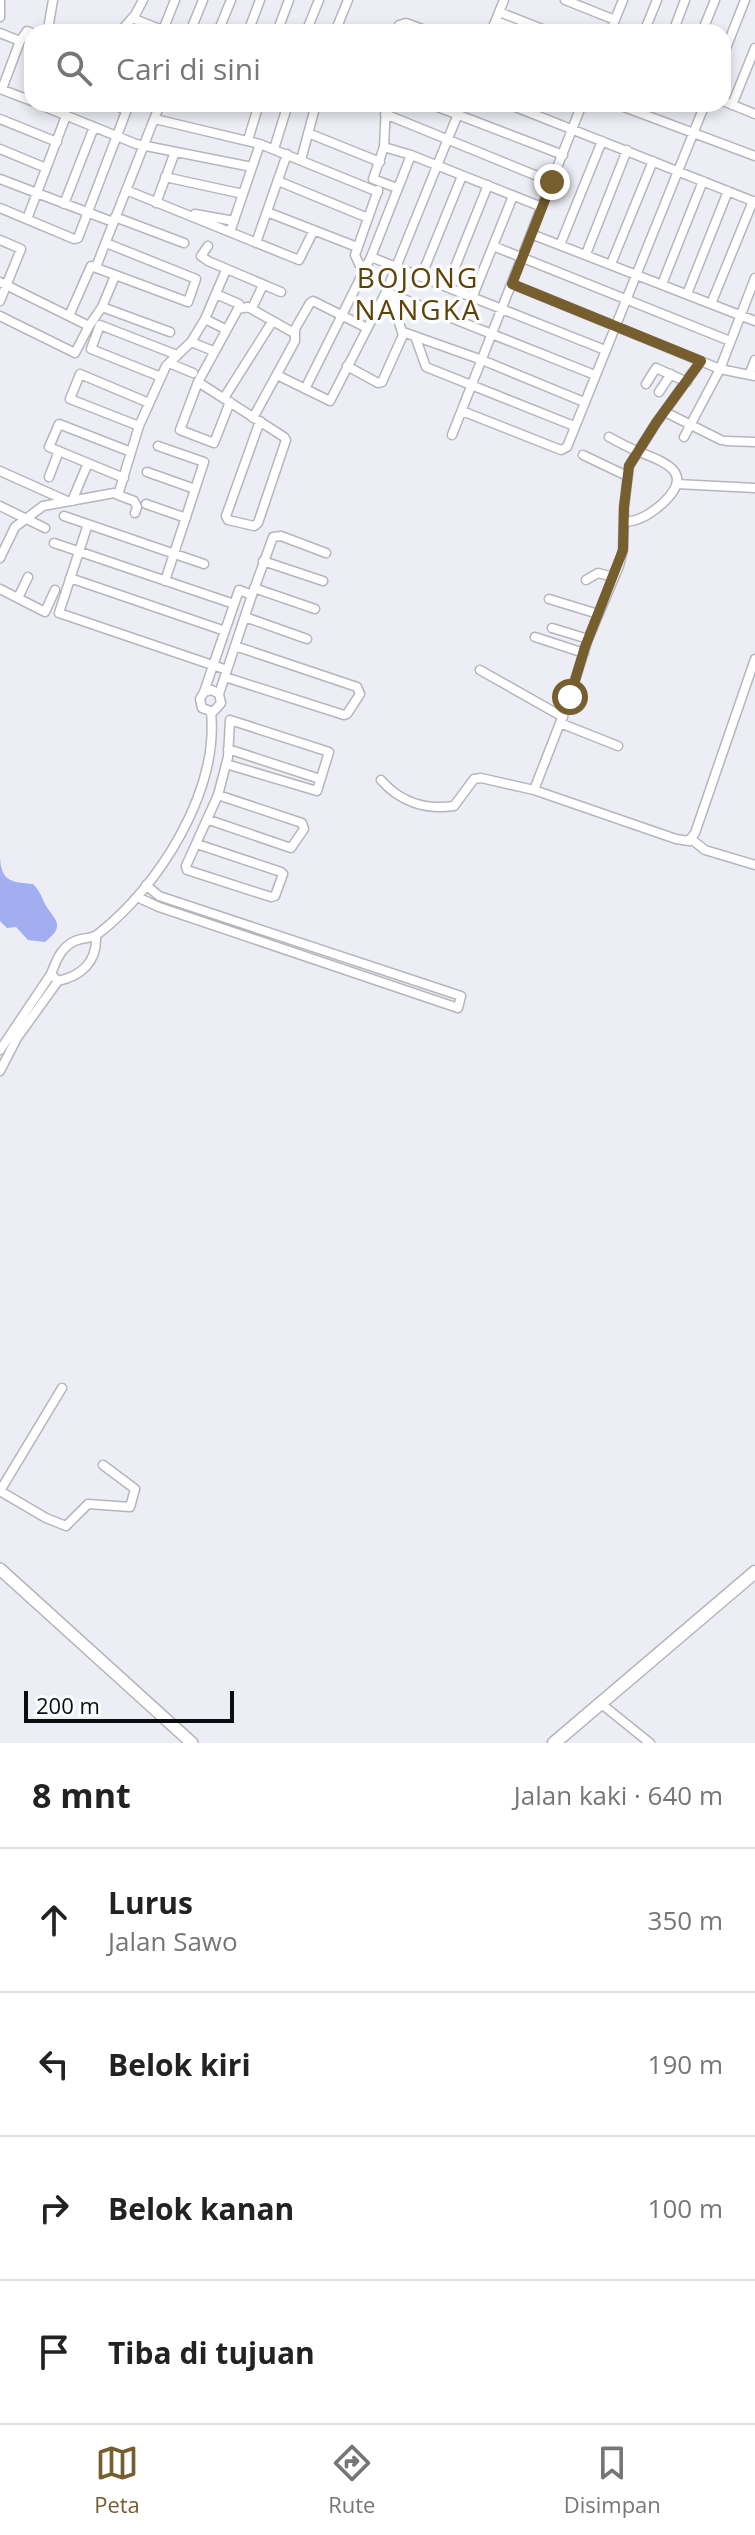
<!DOCTYPE html>
<html lang="id">
<meta charset="utf-8">
<style>
:root{--surface:#fff;--page:#f6f6f6;--text:#222;--muted:#767676;--line:#e0e0e0;--accent:#775e2f}
body{margin:0;font-family:"Open Sans",sans-serif;background:var(--page);color:var(--text)}
.scale{position:absolute;left:24px;bottom:20px;width:210px;box-sizing:border-box;padding-left:8px;border:4px solid #0c0d0f;border-top:0;font-size:22px;line-height:28px;white-space:nowrap;color:#0c0d0f;-webkit-text-stroke:6px #fbfcfe;paint-order:stroke}
.stop{position:absolute;width:24px;height:24px;margin:-18px;border:6px solid #775e2f;border-radius:50%;background:#fff}
.stop.end{background:#775e2f;border-color:#fff;box-shadow:0 2px 8px #0008}
.list{margin:0;padding:0;list-style:none}
h2{display:flex;justify-content:space-between;align-items:center;height:104px;margin:0;padding:0 32px;font-size:34px}
h2 small{font-size:26px;font-weight:400;color:var(--muted)}
.list li{display:grid;grid-template-columns:52px 1fr auto;gap:24px;align-items:center;box-sizing:border-box;height:144px;padding:0 32px;border-top:2px solid var(--line)}
.list b{display:block;font-size:30px;white-space:nowrap}
.list p{margin:0;font-size:26px;white-space:nowrap;color:var(--muted)}
.list em{font-size:26px;font-style:normal;color:var(--muted)}
.icon{flex:none;width:44px;height:44px;fill:none;stroke:currentColor;stroke-width:2;stroke-linecap:round;stroke-linejoin:round}
.map{position:relative;flex:none;width:755px;height:1743px;overflow:hidden}
.search{position:absolute;background:var(--surface);box-shadow:0 4px 12px #0003;left:24px;right:24px;top:24px;height:88px;display:flex;align-items:center;gap:20px;box-sizing:border-box;padding:0 28px;border-radius:24px;color:var(--muted);font-size:30px}
.sheet{height:680px;background:var(--surface)}
nav{display:flex;justify-content:space-around;align-items:center;box-sizing:border-box;height:112px;border-top:2px solid var(--line);background:var(--surface);font-size:22px;color:var(--muted)}
nav a{display:grid;justify-items:center;gap:4px}
nav .on{color:var(--accent)}
.map>svg:first-child{display:block}
</style>
<div class="map">
<svg width="755" height="1743" viewBox="0 0 755 1743">
<rect width="100%" height="100%" fill="#edeef5"/>
<path fill="#a1aff0" d="M0,857C1,882 12,882 33,884C39,890 41,895 44,902C53,920 68,924 45,942L28,940L16,927L7,928L0,921Z"/>
<g fill="none" stroke-linecap="round" stroke-linejoin="round">
<defs>
<path id="street" d="M565,0L615,20
M0,1V17
M499,12L550,32
M132,18L167,32
M496,21L525,32
M163,30L175,0
M45,32L48,29L53,0
M120,32L135,15L143,0
M190,32L203,0
M218,32L231,0
M248,32L260,0
M277,32L289,0
M306,32L319,0
M335,32L348,0
M395,32L399,25L406,23L430,32
M491,32L504,0
M610,32L623,0
M644,32L657,0
M673,32L685,0
M702,32L715,0
M0,33L20,41L2,89
M20,41L27,31L32,33
M723,56L745,0
M0,89L32,101
M723,101L755,114
M38,104L136,144L252,167
M112,104L126,110
M215,104H216
M430,104L563,155
M462,104L386,292L595,375
M508,104L755,202
M616,104L755,156
M732,105L755,48
M385,114L552,182
M0,119L57,142
M155,119L260,144L378,192
M308,133L380,162
M248,140L259,104
M384,147L386,104
M0,149L46,168
M274,149L288,104
M301,160L316,104
M165,177L243,194
M0,179L113,222
M278,181L368,218
M397,188L373,179L384,147L411,155L542,207
M126,190L299,260L314,230
M156,203L175,152
M64,204L94,127
M0,208L74,239L78,238L129,104
M267,212L357,247
M195,214L234,221
M115,217L184,243
M27,219L66,116
M230,232L260,144
M531,234L755,321
M0,240L21,249L0,301
M256,243L287,154
M560,245L602,141
M208,246L201,256L208,261L281,292
M493,246L730,341
M586,254L627,150
M371,257L605,350
M611,264L653,161
M96,267L160,104
M366,267L359,264L355,255L378,190
M421,277L462,176
M0,282L89,326L102,307L115,276
M512,284L720,369L755,376
M662,284L703,181
M447,287L488,185
M216,294L239,304
M687,294L728,191
M472,298L513,196
M254,304L263,285
M711,304L753,201
M102,307L170,332
M0,316L75,353L89,326
M69,316L91,266L188,302L196,279L106,243
M205,319L225,329
M403,332L482,360L584,402
M415,336L426,367L574,426
M191,342L211,350
M169,363L193,373
M347,366L378,383L382,382L403,335L390,294
M277,375L330,401L386,292
M749,375L755,360
M161,377L91,349L100,325L177,355
M198,382L284,437L286,440L258,523L254,526L228,520L226,516L260,421
M646,384L656,368L687,382
M305,389L371,257L411,155
M659,392L671,374
M224,398L272,322
M230,402L214,443L180,430L198,382L238,309L248,307L294,333
M462,411L561,450L567,447L705,104
M665,412L721,440
M253,418L295,341V329L310,303L313,301L367,328
M139,426L70,399L80,374L149,403
M452,435L582,104
M609,437C618,442 627,447 637,451C664,462 697,472 662,504C650,514 640,521 624,522
M684,437L720,369L755,278
M726,441L755,442
M158,446L204,462L165,581
M583,455L627,476
M0,471L67,501
M147,472L195,489
M49,477L59,451
M124,478L49,447L59,424L131,452
M677,484L755,488
M118,495L134,501L137,507L135,513
M72,501L88,463
M146,504L186,518
M0,506L45,528
M64,516L204,564
M88,524L59,613L227,670
M54,543L234,604
M0,558L15,527L43,506L114,493L118,495L139,426L166,366L191,342L205,319L226,270
M263,561L323,581
M70,578L225,631
M586,580L598,573L614,577
M254,588L315,609
M0,589L45,612L55,590
M252,595L273,537L281,536L326,553
M18,598L28,577
M549,599L598,614
M245,617L307,639
M552,628L588,639
M535,637L584,653
M480,670L563,717
M225,677L344,715L347,714L360,694L357,687L235,646
M204,692L239,590L252,595L219,694L221,703L213,712L202,708L200,699L204,692L212,690L219,694
M560,723L618,746
M228,749L320,779
M381,780C400,802 426,810 454,806L474,779L481,778L534,790L676,839L689,841L695,833L755,659
M534,790L567,705L588,639L619,566L623,550L624,507L629,466L656,423L701,361
M209,820L291,848L304,829L302,823L218,795
M691,839L705,850L755,865
M197,844L281,872L283,874L275,896L271,897L187,870L186,866L218,795L228,757L230,720L329,752L317,791L226,764
M137,897L159,907L458,1008L461,996L159,896L146,885
M96,937C97,962 81,976 58,981L51,974C57,958 63,943 81,939C88,938 93,938 98,934C159,887 219,791 211,712
M0,1050L51,974
M0,1071L17,1038L58,981
M62,1388L0,1491L46,1518L66,1526L88,1504L130,1507L135,1489L103,1465
M599,1702L650,1743"/>
<path id="secondary" d="M0,1569L192,1743"/>
<path id="primary" d="M554,1743L755,1572"/>
</defs>
<use href="#street" stroke="#b4b6bc" stroke-width="11"/>
<use href="#secondary" stroke="#b4b6bc" stroke-width="14"/>
<use href="#primary" stroke="#b4b6bc" stroke-width="15"/>
<use href="#street" stroke="#fff" stroke-width="8"/>
<use href="#secondary" stroke="#fff" stroke-width="11"/>
<use href="#primary" stroke="#fff" stroke-width="12"/>
</g>
<g fill="none" stroke-linecap="round" stroke-linejoin="round">
<path stroke="#775e2f" stroke-width="10" d="M552,182L512,284L701,361L656,423L629,466L624,507L623,550L585,647L570,697"/>
</g>
<g text-anchor="middle" stroke-width="7" stroke-linejoin="round" paint-order="stroke">
<g font-size="28" letter-spacing="2" fill="#5d4305" stroke="#fbfcfe">
<text x="418" y="288">BOJONG<tspan x="418" dy="32">NANGKA</tspan></text>
</g>
</g>
</svg>
<div class="scale">200 m</div>
<div class="stop" style="left:570px;top:697px"></div>
<div class="stop end" style="left:552px;top:182px"></div>
<div class="search"><svg class="icon" aria-label="search" viewBox="0 0 24 24"><circle cx="10" cy="10" r="6"/><path d="M15 15l6 6"/></svg>Cari di sini</div>
</div>
<section class="sheet">
<h2>8 mnt<small>Jalan kaki · 640 m</small></h2>
<ul class="list">
<li><svg class="icon" aria-label="ahead" viewBox="0 0 24 24"><path d="M12 20V5M6 11l6-6 6 6"/></svg><div><b>Lurus</b><p>Jalan Sawo</p></div><em>350 m</em></li>
<li><svg class="icon" aria-label="left" viewBox="0 0 24 24"><path d="M17 20v-9H6M10 6l-5 5 5 5"/></svg><div><b>Belok kiri</b></div><em>190 m</em></li>
<li><svg class="icon" aria-label="right" viewBox="0 0 24 24"><path d="M7 20v-9h11M14 6l5 5-5 5"/></svg><div><b>Belok kanan</b></div><em>100 m</em></li>
<li><svg class="icon" aria-label="arrive" viewBox="0 0 24 24"><path d="M6 21V4h12l-3 4 3 4H6"/></svg><div><b>Tiba di tujuan</b></div></li>
</ul>
</section>
<nav>
<a class="on"><svg class="icon" aria-label="map" viewBox="0 0 24 24"><path d="M3 6l6-2 6 2 6-2v14l-6 2-6-2-6 2zM9 4v14M15 6v14"/></svg>Peta</a>
<a><svg class="icon" aria-label="directions" viewBox="0 0 24 24"><path d="M12 3l9 9-9 9-9-9zM9 14v-3h6M13 9l2 2-2 2"/></svg>Rute</a>
<a><svg class="icon" aria-label="saved" viewBox="0 0 24 24"><path d="M7 4h10v16l-5-4-5 4z"/></svg>Disimpan</a>
</nav>
